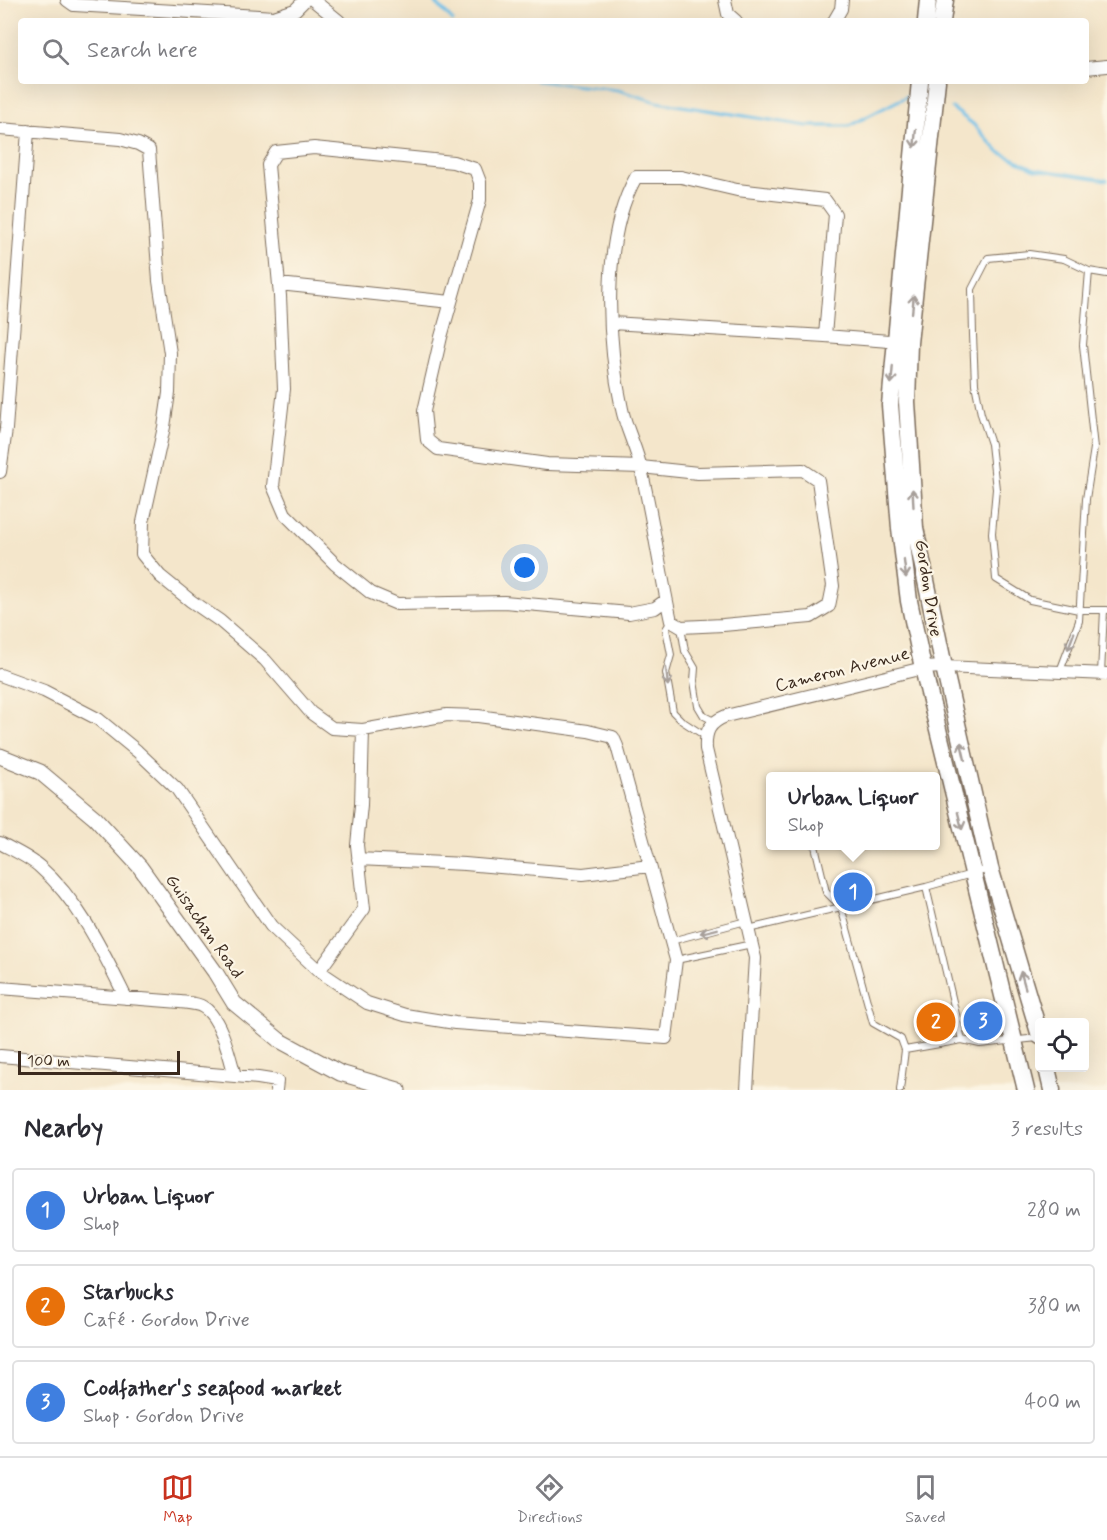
<!DOCTYPE html>
<meta charset="utf-8">
<style>
:root{--surface:#fff;--page:#f2f2f3;--text:#2b2b33;--muted:#7c7c81;--line:#e1e1e2;--accent:#c8321e}
body{margin:0;font-family:Mynerve,sans-serif;background:var(--page);color:var(--text)}
.controls{position:absolute;right:18px;bottom:18px;display:grid;overflow:hidden;border-radius:6px;box-shadow:0 6px 24px #0002}
.controls button{width:54px;height:54px;display:grid;place-items:center;padding:0;border:0;border-bottom:2px solid var(--line);background:var(--surface);color:var(--text);font:30px sans-serif}
.scale{position:absolute;left:18px;bottom:15px;width:162px;box-sizing:border-box;padding-left:6px;border:3px solid #3b2a1e;border-top:0;font-size:16px;line-height:21px;white-space:nowrap;color:#3b2a1e;-webkit-text-stroke:4px #fcf5e5;paint-order:stroke}
.you{position:absolute;left:525px;top:568px;width:21px;height:21px;margin:-15px;border:4px solid #fff;border-radius:50%;background:#1a73e8;box-shadow:0 0 0 9px #1a73e833}
.badge{display:grid;place-items:center;width:39px;height:39px;border-radius:50%;background:var(--accent);color:#fff;font-size:20px;font-weight:700}
.pin{position:absolute;translate:-50% -50%;border:3px solid #fff;box-shadow:0 2px 6px #0006}
.popup{position:absolute;left:766px;top:772px;width:174px;height:78px;box-sizing:border-box;display:grid;place-content:center;border-radius:6px;background:var(--surface);filter:drop-shadow(0 2px 4px #0005);font-size:20px;white-space:nowrap;color:var(--muted)}
.popup b{font-size:22px;color:var(--text)}
.popup::after{content:'';position:absolute;left:50%;top:100%;margin-left:-12px;border:12px solid transparent;border-top-color:var(--surface)}
.list{margin:0;padding:0;list-style:none}
h2{display:flex;justify-content:space-between;align-items:center;height:78px;margin:0;padding:0 24px;font-size:26px}
h2 small{font-size:20px;font-weight:400;color:var(--muted)}
.list li{display:grid;grid-template-columns:39px 1fr auto;gap:18px;align-items:center;box-sizing:border-box;height:84px;margin:0 12px 12px;padding:0 12px;border:2px solid var(--line);border-radius:6px}
.list b{display:block;font-size:22px;white-space:nowrap}
.list p{margin:0;font-size:20px;white-space:nowrap;color:var(--muted)}
.list em{font-size:20px;font-style:normal;color:var(--muted)}
.icon{flex:none;width:33px;height:33px;fill:none;stroke:currentColor;stroke-width:2;stroke-linecap:round;stroke-linejoin:round}
.map{position:relative;flex:none;width:1107px;height:1090px;overflow:hidden}
.search{position:absolute;background:var(--surface);box-shadow:0 6px 24px #0002;left:18px;right:18px;top:18px;height:66px;display:flex;align-items:center;gap:15px;box-sizing:border-box;padding:0 21px;border-radius:6px;color:var(--muted);font-size:22px}
.sheet{height:366px;background:var(--surface)}
nav{display:flex;justify-content:space-around;align-items:center;box-sizing:border-box;height:84px;border-top:2px solid var(--line);background:var(--surface);font-size:16px;color:var(--muted)}
nav a{display:grid;justify-items:center;gap:3px}
nav .on{color:var(--accent)}
.map>svg:first-child{display:block}
</style>
<div class="map">
<svg width="1107" height="1090" viewBox="0 0 1107 1090">
<rect width="100%" height="100%" fill="#fcf5e5"/>
<filter id="ink" filterUnits="userSpaceOnUse"><feTurbulence type="fractalNoise" baseFrequency=".0167" numOctaves="2"/><feDisplacementMap in="SourceGraphic" scale="12" xChannelSelector="R" yChannelSelector="G"/><feConvolveMatrix kernelMatrix="1 2 1 2 8 2 1 2 1" color-interpolation-filters="sRGB"/></filter>
<filter id="wash" filterUnits="userSpaceOnUse"><feTurbulence type="fractalNoise" baseFrequency=".008" numOctaves="4" result="noise"/><feDisplacementMap in="SourceGraphic" scale="24" xChannelSelector="R" yChannelSelector="G"/><feGaussianBlur stdDeviation="1.35" result="paint"/><feColorMatrix in="noise" values="0 0 0 0 0 0 0 0 0 0 0 0 0 0 0 0 0 1.4 0 .05"/><feComposite in="paint" operator="in"/></filter>
<g filter="url(#wash)">
<rect width="100%" height="100%" fill="#f4e6cb"/>
<g fill="none" stroke-linecap="round" stroke-linejoin="round">
<path stroke="#6ec1ea" stroke-width="3" d="M433,0L453,21
M536,81L618,90L657,102L807,126H849L909,95
M952,108L973,124L999,152L1035,169L1107,180"/>
</g>
</g>
<g filter="url(#ink)">
<g fill="none" stroke-linecap="round" stroke-linejoin="round">
<defs>
<path id="service" d="M1107,274L1089,271L1064,259L1029,254L988,258L972,289L973,335L975,384L981,414L991,444L996,489L992,533L996,579L1030,600L1079,610H1107
M671,621L666,629L671,655L666,673L673,712L682,721L705,736
M681,627L685,651L695,668L694,681L698,706L704,716L714,721
M1060,671L1079,621L1086,499L1094,448L1083,345L1089,271
M1101,674L1104,610
M815,846L826,892L841,907L873,1023L901,1039L905,1050L900,1090
M926,887L962,1040
M748,929L926,887L989,869
M671,941L746,921
M676,960L752,944
M905,1050L962,1040L980,1044L1038,1038"/>
<path id="minor" d="M67,0L74,5L274,17L295,10L305,0
M313,0L339,21
M725,0L728,14L736,21
M834,21L841,9L842,0
M1086,68L1107,66
M0,129L120,139L138,144L149,150L159,281L170,353L169,393L164,427L143,522L142,554L160,576L191,601L220,621L265,660L311,713L332,728L363,730L447,715L478,716L588,731L613,737L617,746L676,960L666,1038L455,1023L405,1015L367,1003L319,971L271,926L177,789L137,751L98,719L44,691L0,675
M279,284L451,302
M612,323L825,336L835,214L825,200L737,190L681,177H636C601,239 607,341 622,409C626,429 637,449 641,469C653,520 660,571 671,621L681,627L723,625L811,617L829,606L833,586L818,480L803,470L698,473L641,467L547,464L438,449L427,440L424,411L441,337L480,200V182L475,169L453,162L314,148L276,152L268,165L280,296L284,389L273,486L285,514L335,564L371,593L397,604L504,602L629,613L655,608L666,600
M825,336L902,342
M0,472L6,429L28,131
M0,843C13,850 29,857 40,867C80,902 103,952 126,998
M358,859L465,864L583,874L650,866
M319,971L364,909L357,845L361,805L363,730
M0,988L180,1002C187,1003 197,1003 203,1007C221,1017 230,1058 235,1076
M0,1056L258,1078L277,1081L276,1090
M747,1090L755,958L706,749C705,731 709,723 726,716L923,668L944,667L1107,674"/>
<path id="tertiary" d="M0,756L40,772L95,818L140,867L215,972L234,1003L279,1040L340,1073L398,1090"/>
<path id="secondary" d="M926,21L928,0
M942,21L945,0
M920,81L890,405L900,528L909,601L923,668L1026,1090
M937,81L909,343L907,402L915,528L944,667L990,868L1040,1036
M1047,1068L1052,1090"/>
</defs>
<use href="#service" stroke="#7c6c5b" stroke-width="8"/>
<use href="#minor" stroke="#7c6c5b" stroke-width="14"/>
<use href="#tertiary" stroke="#7c6c5b" stroke-width="17"/>
<use href="#secondary" stroke="#7c6c5b" stroke-width="19"/>
<use href="#service" stroke="#fff" stroke-width="6"/>
<use href="#minor" stroke="#fff" stroke-width="12"/>
<use href="#tertiary" stroke="#fff" stroke-width="15"/>
<use href="#secondary" stroke="#fff" stroke-width="16"/>
</g>
<defs><path id="oneway-shaft" d="M-6 0H5M1.5-3L5.5 0L1.5 3" fill="none" stroke-width="1.6" stroke-linecap="round" stroke-linejoin="round" transform="scale(1.5)"/></defs>
<g stroke="#a79f9a">
<use href="#oneway-shaft" transform="translate(915 139) rotate(95)"/>
<use href="#oneway-shaft" transform="translate(913 304) rotate(-84)"/>
<use href="#oneway-shaft" transform="translate(892 375) rotate(95)"/>
<use href="#oneway-shaft" transform="translate(913 498) rotate(-93)"/>
<use href="#oneway-shaft" transform="translate(905 569) rotate(83)"/>
<use href="#oneway-shaft" transform="translate(1071 641) rotate(111)"/>
<use href="#oneway-shaft" transform="translate(667 677) rotate(84)"/>
<use href="#oneway-shaft" transform="translate(963 751) rotate(-103)"/>
<use href="#oneway-shaft" transform="translate(960 821) rotate(76)"/>
<use href="#oneway-shaft" transform="translate(709 931) rotate(166)"/>
<use href="#oneway-shaft" transform="translate(1023 980) rotate(-106)"/>
</g>
</g>
<g text-anchor="middle" stroke-width="4.5" stroke-linejoin="round" paint-order="stroke">
<g font-size="18" fill="#3b2a1e" stroke="#fcf5e5">
<text transform="translate(929 588) rotate(81)" y="6">Gordon Drive</text>
<text transform="translate(842 669) rotate(-14)" y="6">Cameron Avenue</text>
<text transform="translate(205 926) rotate(55)" y="6">Guisachan Road</text>
</g>
</g>
</svg>
<div class="controls">
<button><svg class="icon" aria-label="locate" viewBox="0 0 24 24"><circle cx="12" cy="12" r="6"/><path d="M12 2v4M12 18v4M2 12h4M18 12h4"/></svg></button>
</div>
<div class="scale">100 m</div>
<div class="you"></div>
<div class="pin badge" style="left:853px;top:892px;background:#3f7fe0">1</div>
<div class="popup"><b>Urban Liquor</b>Shop</div>
<div class="pin badge" style="left:936px;top:1022px;background:#e8710a">2</div>
<div class="pin badge" style="left:983px;top:1021px;background:#3f7fe0">3</div>
<div class="search"><svg class="icon" aria-label="search" viewBox="0 0 24 24"><circle cx="10" cy="10" r="6"/><path d="M15 15l6 6"/></svg>Search here</div>
</div>
<section class="sheet">
<h2>Nearby<small>3 results</small></h2>
<ul class="list">
<li><span class="badge" style="background:#3f7fe0">1</span><div><b>Urban Liquor</b><p>Shop</p></div><em>280 m</em></li>
<li><span class="badge" style="background:#e8710a">2</span><div><b>Starbucks</b><p>Café · Gordon Drive</p></div><em>380 m</em></li>
<li><span class="badge" style="background:#3f7fe0">3</span><div><b>Codfather's seafood market</b><p>Shop · Gordon Drive</p></div><em>400 m</em></li>
</ul>
</section>
<nav>
<a class="on"><svg class="icon" aria-label="map" viewBox="0 0 24 24"><path d="M3 6l6-2 6 2 6-2v14l-6 2-6-2-6 2zM9 4v14M15 6v14"/></svg>Map</a>
<a><svg class="icon" aria-label="directions" viewBox="0 0 24 24"><path d="M12 3l9 9-9 9-9-9zM9 14v-3h6M13 9l2 2-2 2"/></svg>Directions</a>
<a><svg class="icon" aria-label="saved" viewBox="0 0 24 24"><path d="M7 4h10v16l-5-4-5 4z"/></svg>Saved</a>
</nav>
